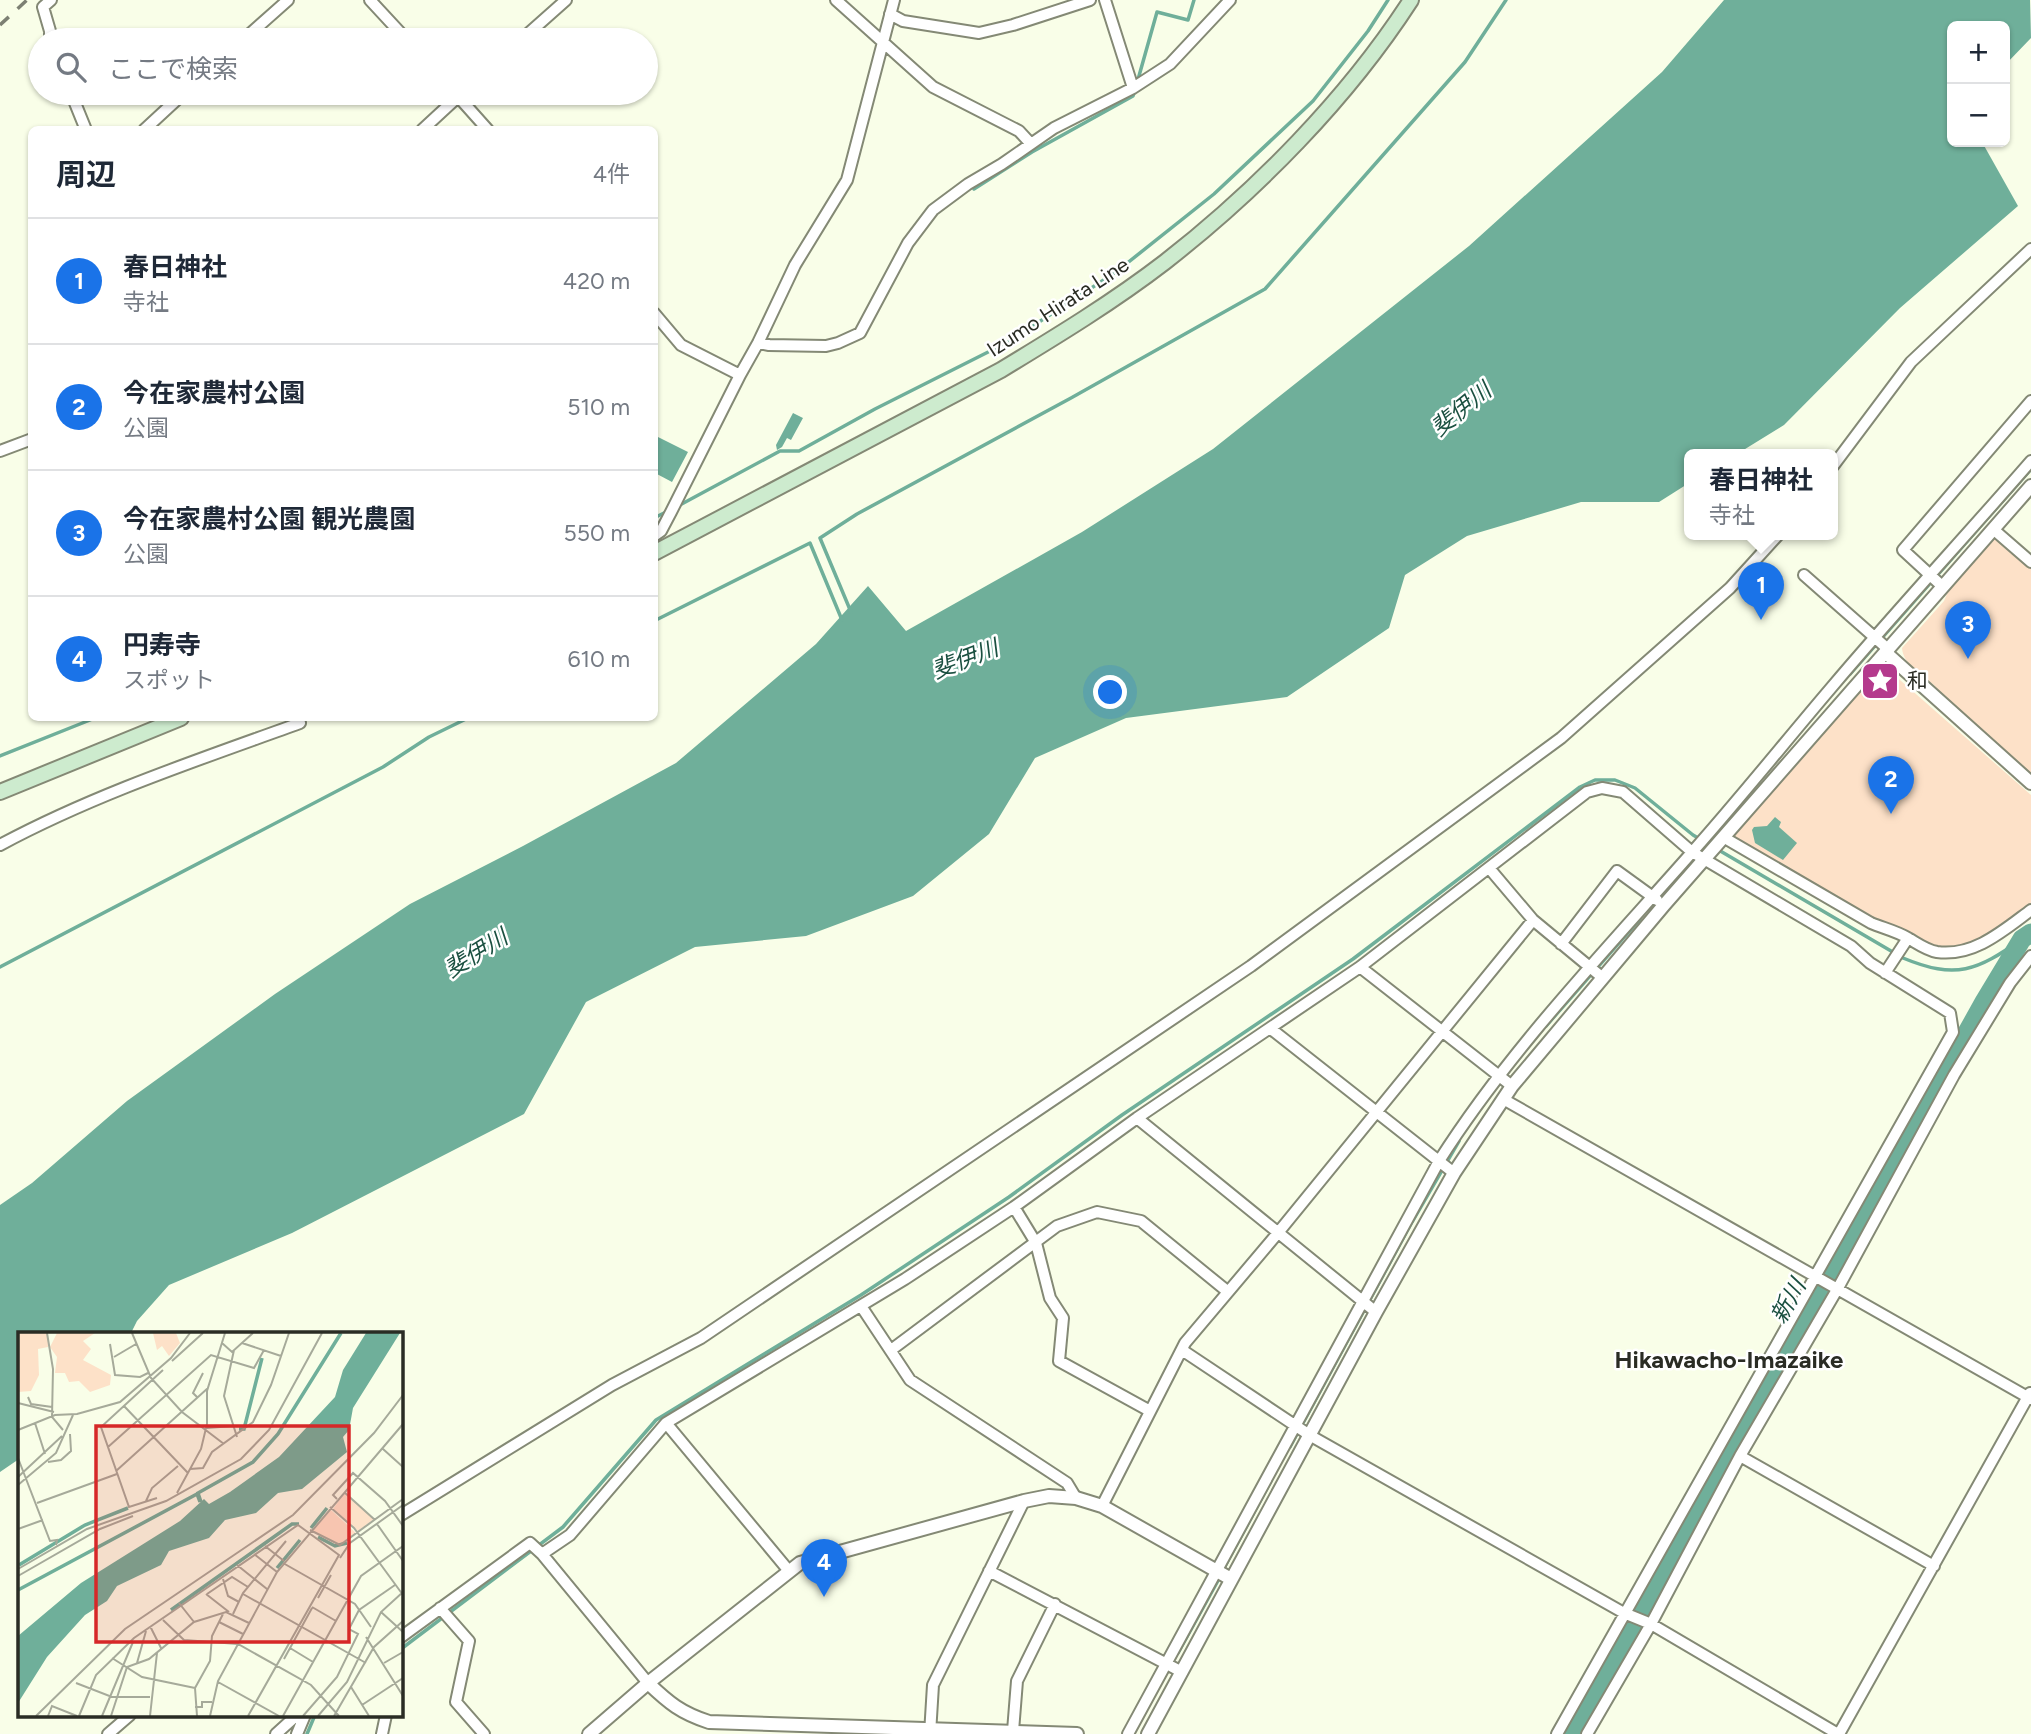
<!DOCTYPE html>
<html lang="ja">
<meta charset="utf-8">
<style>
:root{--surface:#fff;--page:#f2f2f3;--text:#1f2937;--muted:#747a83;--line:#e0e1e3;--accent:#1a73e8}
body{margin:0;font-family:Figtree,"Noto Sans JP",sans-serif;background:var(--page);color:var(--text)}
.controls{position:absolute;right:21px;top:21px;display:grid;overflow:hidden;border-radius:10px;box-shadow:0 2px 5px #0004}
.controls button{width:63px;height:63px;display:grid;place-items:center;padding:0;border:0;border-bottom:2px solid var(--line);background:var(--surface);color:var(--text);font:35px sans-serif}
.you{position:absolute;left:1111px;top:693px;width:24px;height:24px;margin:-18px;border:5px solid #fff;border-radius:50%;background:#1a73e8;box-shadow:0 0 0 10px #1a73e833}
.badge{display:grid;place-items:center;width:46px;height:46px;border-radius:50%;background:var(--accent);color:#fff;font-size:23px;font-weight:700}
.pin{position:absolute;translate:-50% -58px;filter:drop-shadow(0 2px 4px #0008)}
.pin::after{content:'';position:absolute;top:37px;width:24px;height:21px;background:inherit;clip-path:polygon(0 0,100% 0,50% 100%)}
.popup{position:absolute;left:1684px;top:449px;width:154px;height:91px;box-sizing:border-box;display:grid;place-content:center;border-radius:10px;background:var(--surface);filter:drop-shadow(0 2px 5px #0005);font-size:23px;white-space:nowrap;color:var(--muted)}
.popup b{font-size:26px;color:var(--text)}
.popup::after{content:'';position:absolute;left:50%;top:100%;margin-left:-14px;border:14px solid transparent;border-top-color:var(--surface)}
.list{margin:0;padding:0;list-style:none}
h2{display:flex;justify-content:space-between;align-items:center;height:91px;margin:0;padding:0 28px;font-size:30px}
h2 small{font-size:23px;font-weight:400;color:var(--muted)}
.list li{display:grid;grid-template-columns:46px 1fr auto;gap:21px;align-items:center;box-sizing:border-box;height:126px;padding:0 28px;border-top:2px solid var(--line)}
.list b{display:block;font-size:26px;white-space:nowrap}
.list p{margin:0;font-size:23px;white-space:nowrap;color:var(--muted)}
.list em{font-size:23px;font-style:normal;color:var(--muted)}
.icon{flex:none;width:38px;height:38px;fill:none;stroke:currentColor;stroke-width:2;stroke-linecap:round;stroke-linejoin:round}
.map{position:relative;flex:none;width:2031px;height:1734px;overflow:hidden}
.search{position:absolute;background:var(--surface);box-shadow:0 2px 5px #0004;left:28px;top:28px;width:630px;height:77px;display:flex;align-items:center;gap:18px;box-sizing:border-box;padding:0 24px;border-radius:38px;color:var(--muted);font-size:26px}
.panel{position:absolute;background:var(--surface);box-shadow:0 2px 5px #0004;left:28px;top:126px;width:630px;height:595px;border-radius:10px}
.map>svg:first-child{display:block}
</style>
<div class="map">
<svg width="2031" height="1734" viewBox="0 0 2031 1734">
<rect width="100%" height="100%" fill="#f9fee8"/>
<path fill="#fde1c8" d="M1996,536L2031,567V776L1933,689L1935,686C1924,676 1903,665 1902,648L1944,601L1949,589Z
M1884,672L1892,673L2031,795V904C2012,919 1982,946 1958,948C1911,953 1782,867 1737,841L1734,834L1866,684Z"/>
<path fill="#6faf9a" d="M1724,0H2030L2031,38L2005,65V26H1952V142H1982L2018,206L1900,308L1784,425L1737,454H1689V483L1659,502H1581L1467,536L1405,575L1389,628L1287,697L1126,718L1035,758L989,834L913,896L806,936L695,947L586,1002L524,1114L292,1233L169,1285L137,1321L131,1333H19V1459L0,1472V1205L32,1183L127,1101L275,994L410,904L523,846L676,763L816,644L868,586L906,631L1082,532L1213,449L1469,246L1662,72Z
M793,413L803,418L791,440L787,438L782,447L777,450L776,445Z
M658,437L688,452L672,482L655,473V443Z
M1775,817L1781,822L1779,827L1797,843L1783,860L1755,843L1752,830L1754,827L1767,826Z"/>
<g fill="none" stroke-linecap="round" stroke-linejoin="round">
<path stroke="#6faf9a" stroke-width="3.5" d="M1137,83L1157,12L1188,20L1194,0
M974,189L1032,152L1133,96L1135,90
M678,506L780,451H799L875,409L1008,342L1116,272L1214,194L1313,101L1368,31L1388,0
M654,518L668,511
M851,612L820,538L857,514L1071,398L1265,289L1465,62L1506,0
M654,621L810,543L842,620
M1850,674L2031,469
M0,756L95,718
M1663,892L1708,844L1744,800
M0,967L383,767L429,737L468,718
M1546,1026L1640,919
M1290,1447L1412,1222L1459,1141
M1223,1570L1271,1481
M401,1649L563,1527L656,1420L861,1295L1009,1197L1122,1115L1353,959L1580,787L1595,780H1615L1635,788L1693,835L1903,958C1956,980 1977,971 2022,939
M1178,1653L1220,1577
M307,1734L315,1715"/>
<path stroke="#6faf9a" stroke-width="19" d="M1574,1734L1830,1281L1829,1279L1984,1002L2022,939L2031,933"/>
<defs>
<path id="minor" d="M370,0L407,40
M836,0L933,87L1019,131L1031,144
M1105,0L1133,88
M890,14L903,21L979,33L1013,25L1090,0
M50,40V31L43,7L51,0
M243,40L288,0
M521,40L566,0
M71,93L86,130
M455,93L488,130
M144,130L184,93
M422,130L462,93
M654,313L681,345L740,375
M758,343L769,345L826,346L838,343L860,333L908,243L933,210L968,184L1002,164L1054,128L1133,88L1170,64L1230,0
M0,451L32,439
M1833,466L1911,362L2031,249
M1993,529L2031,562
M654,536L661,531L671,512L740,375L758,343L795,265L847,180L894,0
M1804,575L1889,650
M1942,586L1903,550L2031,401
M1723,837L1871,923C1883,928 1896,931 1908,938C1917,943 1926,950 1937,952C1974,957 2004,930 2031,910
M0,845C95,794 198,760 300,723
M1489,868L1533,920L1603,978
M1561,944L1617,871L1657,900
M1360,967L1512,1086
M1885,973L1908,938
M1271,1029L1454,1173
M1503,1099L2031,1399
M1137,1118L1376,1312
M1014,1207L1036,1243L1050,1298L1063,1318L1059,1361L1150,1411
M861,1306L910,1380L1067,1483L1076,1498
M891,1350L1057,1226L1097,1212L1141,1221L1227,1291
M1182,1350L1311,1436L1624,1613L1651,1624L1838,1734
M666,1423L789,1571
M1740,1456L1934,1566
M1102,1506L1185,1343L1277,1234L1533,920
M401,1515L612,1385L701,1338L1251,966L1561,738L1730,588L1779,534
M542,1554L570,1535L666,1423L905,1279L1014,1207L1137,1118L1360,967L1587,792L1602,788L1623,792L1692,852L1851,946L1870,963L1950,1013L1953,1032L1557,1734
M989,1571L1182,1672
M440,1608L469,1641L456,1702L484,1734
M401,1637L530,1543L542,1554L648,1683
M1013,1731L1017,1681L1055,1604
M108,1734L130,1715
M276,1734L297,1715
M297,1734L305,1715
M382,1734L386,1715
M930,1734L933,1685L1024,1501
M1128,1734L1439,1161C1511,1048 1605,951 1694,850C1741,797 1785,742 1831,688C1896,611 1965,537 2031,461
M1587,1734L1651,1624L1740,1456L1838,1288L1954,1075L2010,983L2031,956
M1839,1734L2030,1393"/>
<path id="tertiary" d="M1886,653L2031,783
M648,1683C669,1703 681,1713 709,1722L1077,1734
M589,1734L648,1683L800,1563L1024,1501L1049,1496L1076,1498L1102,1506L1231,1579
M1148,1734L1376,1312L1454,1173L1512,1086L1664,905L2031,486"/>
<path id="secondary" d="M654,553L1001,370C1057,336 1113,302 1165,262C1257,190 1347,99 1411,0
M0,792L181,718"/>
</defs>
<use href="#minor" stroke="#848975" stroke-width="14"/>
<use href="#tertiary" stroke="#848975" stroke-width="16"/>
<use href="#secondary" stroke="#848975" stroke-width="18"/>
<use href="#minor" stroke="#fff" stroke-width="10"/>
<use href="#tertiary" stroke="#fff" stroke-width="12"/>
<use href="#secondary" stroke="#cdebce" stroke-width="14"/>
<path stroke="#7d8073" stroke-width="3.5" stroke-dasharray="12 12" stroke-linecap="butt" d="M0,25L27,0"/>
</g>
<defs>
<symbol id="sight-square" viewBox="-11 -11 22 22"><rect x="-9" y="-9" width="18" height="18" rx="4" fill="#b43a8d" stroke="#fff"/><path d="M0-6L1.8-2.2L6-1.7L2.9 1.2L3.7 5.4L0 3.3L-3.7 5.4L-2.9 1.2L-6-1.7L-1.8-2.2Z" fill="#fff"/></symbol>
</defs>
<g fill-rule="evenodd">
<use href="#sight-square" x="1858" y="659" width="44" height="44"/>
</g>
<g text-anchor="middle" stroke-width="5" stroke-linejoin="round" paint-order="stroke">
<g font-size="21" fill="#2a2c24" stroke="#fff">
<text transform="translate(1058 307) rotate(-33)" y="7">Izumo Hirata Line</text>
</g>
<g font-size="21" fill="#2a2c24" stroke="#fff" text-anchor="start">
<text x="1907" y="688">和</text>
</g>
<g font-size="23" font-style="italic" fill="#1b5041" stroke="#fff">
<text transform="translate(1461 409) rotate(-39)" y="8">斐伊川</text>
<text transform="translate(965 659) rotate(-21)" y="8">斐伊川</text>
<text transform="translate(476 953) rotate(-32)" y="8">斐伊川</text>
<text transform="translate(1788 1301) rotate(-61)" y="8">新川</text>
</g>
<g font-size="24" font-weight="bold" fill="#2a2c24" stroke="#fff">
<text x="1729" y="1368">Hikawacho-Imazaike</text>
</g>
</g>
<g transform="translate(18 1332)">
<rect width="385" height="385" fill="#f9fee8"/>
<path d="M0,1H30V15L20,17L21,43L13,59L0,60ZM39,1H77L65,9L73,17L65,28L93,43L92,53L72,60L61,49L51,50L47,41H37L39,25L32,15ZM135,1H158L162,11L151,24L144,14L139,18ZM326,161L356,187L340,199L315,177ZM313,178L338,201L322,212L294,199Z" fill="#fde1c8"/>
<path d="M348,1H382L335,76L331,98L325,105L329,120L284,157L260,161L238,181L207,188L191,206L151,219L143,233L99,254L89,269L67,283L29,325L0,371V304L63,251L162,189L186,167L191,172L212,160L261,125L317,65L325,38Z" fill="#6faf9a"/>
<path fill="none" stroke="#6faf9a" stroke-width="3.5" d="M221,97H226L244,26M183,170L180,161L235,130L260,102L323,1M293,196L309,176M300,205L317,214L329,211M1,233L67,193L110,176M259,236L282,208M0,258L179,162L182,170M153,278L274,192H281"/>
<path fill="none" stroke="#a6aa9a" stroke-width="2" d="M29,1L35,37L34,85L45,98M114,1L133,46L164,80L206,112M204,11L214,20L235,1M224,11L263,24M92,12L97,43L122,45L130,41M216,18L206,64L219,105M96,25L118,12M154,29L185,1M10,65L13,72L34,75M180,66L175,61L185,41M0,71L36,80M106,74L170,141M17,91L27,122M189,96L215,94M0,98L37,83L59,82L102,70L153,26L172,1M90,115L193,23L236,36L246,18M365,117L385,135M0,126L32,209L39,208L38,213M30,130L43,128L53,119L52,102M172,137L185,136L194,120L235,90L253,53L271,1M98,139L190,56M0,145L44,104M0,153L38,121L55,83M326,160L357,188M159,161L183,117L189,92V59L207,1M139,166L111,175L83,95L145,38M319,167L315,163L335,141L367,169L385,194M128,169L134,156L160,134M19,171L99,142M312,175L336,196L385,263M359,192L385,229M0,197L25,188M292,198L322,213L385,167M247,214L266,229M236,222L259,240M322,226L332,211L385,173M265,231L337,272L353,295M219,233L249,257M0,237L69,197L148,169L223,127L251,98L304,1M0,244L82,197L115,184M205,247L210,264L221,270M188,262L211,280M189,262L214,245L230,255M225,262L348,331M300,266L313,243M161,271L176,290M294,275L318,289M363,280L385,300M215,282L225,261L268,209M145,288L166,308L220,312L293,353L321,384M201,290L225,302M132,294L143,316M348,305L385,364M272,316L295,330M94,326L124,345L177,356M266,327L294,276M119,331L128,299M366,331L385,320M200,350L261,384M58,351L94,365H132M333,355L351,384M344,373L385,346M177,375H184V370H194M18,384L107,297L275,183L356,101L385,63M30,384L34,374L59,384M61,384L78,343L116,306L280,193L321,223L230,384M84,384L115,310M93,384L109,335L131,327L176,290L208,280L231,291M132,384L139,321M179,384L177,356L192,329L194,304L205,282M192,384L200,349L259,240L385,92M265,384L343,244L385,214M285,384L319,345L340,302L331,297L341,278L377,253M300,384L329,350L363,280L385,260M316,384L356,315L385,289"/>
<path fill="#d62828" fill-opacity="0.15" stroke="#d62828" stroke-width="3.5" d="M78,94H331V310H78Z"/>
<rect width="385" height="385" fill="none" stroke="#2a2c24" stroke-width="3.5"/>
</g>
</svg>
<div class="controls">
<button>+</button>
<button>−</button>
</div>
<div class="you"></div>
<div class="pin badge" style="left:1761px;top:620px">1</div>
<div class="popup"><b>春日神社</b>寺社</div>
<div class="pin badge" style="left:1891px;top:814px">2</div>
<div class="pin badge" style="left:1968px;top:659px">3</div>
<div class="pin badge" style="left:824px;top:1597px">4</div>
<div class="search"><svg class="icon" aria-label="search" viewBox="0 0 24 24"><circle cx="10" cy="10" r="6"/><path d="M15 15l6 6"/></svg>ここで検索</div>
<section class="panel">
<h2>周辺<small>4件</small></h2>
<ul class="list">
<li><span class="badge">1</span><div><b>春日神社</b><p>寺社</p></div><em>420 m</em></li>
<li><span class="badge">2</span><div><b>今在家農村公園</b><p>公園</p></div><em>510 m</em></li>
<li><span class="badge">3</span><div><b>今在家農村公園 観光農園</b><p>公園</p></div><em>550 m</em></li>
<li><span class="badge">4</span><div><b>円寿寺</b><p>スポット</p></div><em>610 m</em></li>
</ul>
</section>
</div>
